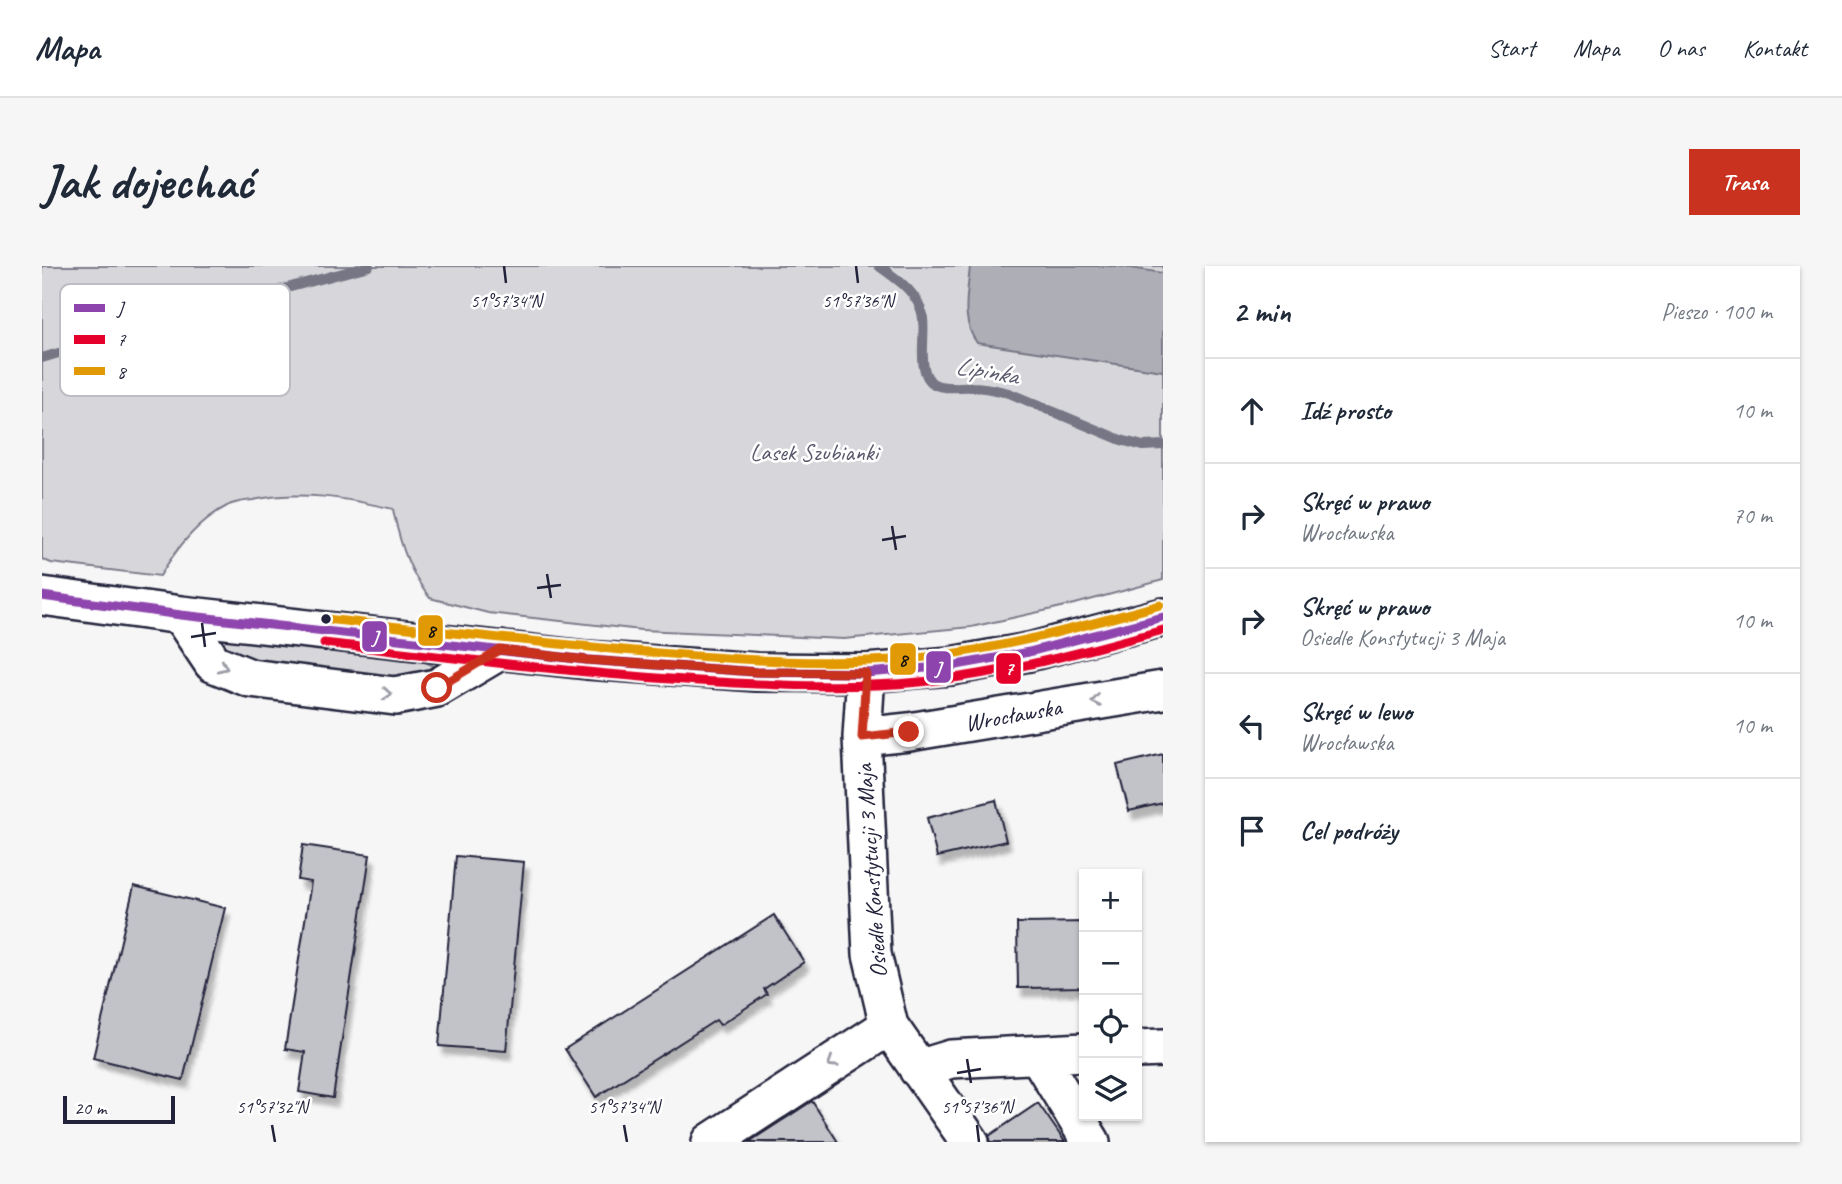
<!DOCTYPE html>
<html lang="pl">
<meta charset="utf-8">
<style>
:root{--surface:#fff;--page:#f6f6f7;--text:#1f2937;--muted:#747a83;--line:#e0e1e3;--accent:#c8321e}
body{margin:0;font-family:Caveat,sans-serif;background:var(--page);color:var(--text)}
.controls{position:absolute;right:21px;bottom:21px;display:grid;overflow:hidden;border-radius:0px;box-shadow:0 2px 5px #0004}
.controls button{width:63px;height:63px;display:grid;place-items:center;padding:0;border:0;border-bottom:2px solid var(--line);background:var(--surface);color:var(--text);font:35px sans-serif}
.scale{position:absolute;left:21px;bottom:18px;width:112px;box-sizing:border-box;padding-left:7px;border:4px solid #22223b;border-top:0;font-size:19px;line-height:24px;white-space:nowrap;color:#22223b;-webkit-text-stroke:5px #fff;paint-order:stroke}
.stop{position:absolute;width:21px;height:21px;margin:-16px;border:5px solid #c8321e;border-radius:50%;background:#fff}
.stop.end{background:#c8321e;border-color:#fff;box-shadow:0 2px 7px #0008}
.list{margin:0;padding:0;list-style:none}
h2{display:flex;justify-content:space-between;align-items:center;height:91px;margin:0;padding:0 28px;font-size:30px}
h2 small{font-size:23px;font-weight:400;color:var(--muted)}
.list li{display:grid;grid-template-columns:46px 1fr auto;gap:21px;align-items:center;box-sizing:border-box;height:105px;padding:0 28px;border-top:2px solid var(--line)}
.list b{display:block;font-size:26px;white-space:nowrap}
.list p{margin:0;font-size:23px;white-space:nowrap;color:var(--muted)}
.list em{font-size:23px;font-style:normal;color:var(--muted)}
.icon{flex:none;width:38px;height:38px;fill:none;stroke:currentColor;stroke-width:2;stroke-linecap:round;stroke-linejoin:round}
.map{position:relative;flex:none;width:1121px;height:876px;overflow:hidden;border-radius:0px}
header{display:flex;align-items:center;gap:42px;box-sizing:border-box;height:98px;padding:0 35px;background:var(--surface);border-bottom:2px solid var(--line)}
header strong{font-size:33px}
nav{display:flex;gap:38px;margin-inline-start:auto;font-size:24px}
.intro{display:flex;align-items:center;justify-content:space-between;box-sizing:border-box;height:168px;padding:0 42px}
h1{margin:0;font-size:49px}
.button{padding:18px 32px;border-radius:0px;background:var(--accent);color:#fff;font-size:24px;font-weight:700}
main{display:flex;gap:42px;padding:0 42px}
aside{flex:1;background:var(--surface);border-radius:0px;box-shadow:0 2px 5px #0004}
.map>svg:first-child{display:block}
</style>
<header>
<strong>Mapa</strong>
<nav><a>Start</a><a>Mapa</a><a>O nas</a><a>Kontakt</a></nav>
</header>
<div class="intro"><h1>Jak dojechać</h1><a class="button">Trasa</a></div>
<main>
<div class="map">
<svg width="1121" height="876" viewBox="0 0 1121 876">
<defs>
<filter id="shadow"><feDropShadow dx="4.5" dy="8" stdDeviation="2" flood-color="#0004"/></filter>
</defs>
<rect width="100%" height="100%" fill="#f6f6f7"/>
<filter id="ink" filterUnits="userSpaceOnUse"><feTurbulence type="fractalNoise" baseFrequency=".0143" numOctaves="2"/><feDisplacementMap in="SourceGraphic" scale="14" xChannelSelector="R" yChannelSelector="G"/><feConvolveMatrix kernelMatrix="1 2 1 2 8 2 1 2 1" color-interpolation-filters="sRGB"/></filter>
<g filter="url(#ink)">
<path fill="#d7d7db" stroke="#7c7c8b" stroke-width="2" d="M0,0H1121V314L1033,338L929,361L802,373L599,364L446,347L388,332C367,307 357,275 351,243C304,232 259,224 211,234C203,235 192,236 185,240C156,255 134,283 118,310L9,297L0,293Z
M174,372L381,395L392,400V409L360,417L212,401L169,382Z"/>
<path fill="#aeaeb7" stroke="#767685" stroke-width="2" d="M928,0H1076L1121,7V105L935,77C918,54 926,27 928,0Z"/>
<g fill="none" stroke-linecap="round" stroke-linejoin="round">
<path stroke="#767685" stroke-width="10" d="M837,0C854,12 870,23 878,41C888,62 871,105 892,118C903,124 918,120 930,121C942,121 954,124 967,127L1079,174L1101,180L1121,179
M0,92L73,70L97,66L128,68L166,55L200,34L327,0"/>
</g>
<path fill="#c2c2c9" stroke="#22223b" stroke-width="2" filter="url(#shadow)" d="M1121,488V537L1087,545L1075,499Z
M954,534L964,575L895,591L885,552Z
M261,579L328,589L291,832L257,826L263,786L243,783L269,616L256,614Z
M414,590L482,596L464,785L397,780Z
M92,620L183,642L141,814L51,792Z
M732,649L762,696L722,723L725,728L678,759L674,754L554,831L523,783Z
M1042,656V721L976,722L975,657Z
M770,835L796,876H707Z
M996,837L1023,876H949L947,870Z"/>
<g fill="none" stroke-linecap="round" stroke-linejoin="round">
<defs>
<path id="minor" d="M0,330L139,349L545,394L714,406L824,407L909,400L987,386L1121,351
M139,349L171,397L208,412L353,430L395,422L459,384
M824,407L820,471L830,688L847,760L928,876
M820,471L867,466L1121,424
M1095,783L1121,782
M996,789L1049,876
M876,803L909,793L1042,786
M669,876L847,760"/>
</defs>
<use href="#minor" stroke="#22223b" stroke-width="42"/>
<use href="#minor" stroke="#fff" stroke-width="37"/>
<defs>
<path id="bus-1" d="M0,330L139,349L545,394L714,406L824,407L909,400L987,386L1121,351"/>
<path id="bus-2" d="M282,377C406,391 531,407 656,415C730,419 804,423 878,416C961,408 1041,386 1121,364"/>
<path id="bus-3" d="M284,353C395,365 505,378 616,387C702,394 789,400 875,392C958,384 1038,361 1118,339"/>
</defs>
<use href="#bus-1" stroke="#fff" stroke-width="14"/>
<use href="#bus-2" stroke="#fff" stroke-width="14"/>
<use href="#bus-3" stroke="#fff" stroke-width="14"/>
<use href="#bus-1" stroke="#8e44ad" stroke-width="9"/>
<use href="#bus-2" stroke="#e4002b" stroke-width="9"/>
<use href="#bus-3" stroke="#e29906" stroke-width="9"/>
</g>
<defs><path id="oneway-chevron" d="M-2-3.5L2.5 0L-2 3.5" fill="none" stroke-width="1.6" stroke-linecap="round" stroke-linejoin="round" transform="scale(1.75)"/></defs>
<g stroke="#9c9ca7">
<use href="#oneway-chevron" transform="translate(181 401) rotate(24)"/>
<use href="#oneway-chevron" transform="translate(345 428) rotate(4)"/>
<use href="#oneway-chevron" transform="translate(1054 435) rotate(170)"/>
<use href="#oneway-chevron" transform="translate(790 797) rotate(147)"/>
</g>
</g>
<g fill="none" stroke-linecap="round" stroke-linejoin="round" filter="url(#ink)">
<path stroke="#c8321e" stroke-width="9" d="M395,422L458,384L545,394L715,406L824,407L820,471L867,466"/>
</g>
<path fill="none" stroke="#22223b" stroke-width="2.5" d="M462,0L464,17M814,0L816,17M850,260L854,284M840,274L864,270M505,308L509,332M495,322L519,319M160,357L163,381M149,371L174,367M925,793L929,817M915,807L939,803M230,859L233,876M582,859L585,876M935,859L937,876"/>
<circle fill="#22223b" stroke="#fff" stroke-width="2.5" cx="284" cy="353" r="6"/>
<g text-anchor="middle" stroke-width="5" stroke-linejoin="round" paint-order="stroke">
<g font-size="24" fill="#58586b" stroke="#fff">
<text x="772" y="194">Lasek Szubianki</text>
</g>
<g font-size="24" fill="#22223b" stroke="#fff">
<text transform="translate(971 449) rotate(-10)" y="8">Wrocławska</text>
<text transform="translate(829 605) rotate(-94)" y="8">Osiedle Konstytucji 3 Maja</text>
</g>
<g font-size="26" font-style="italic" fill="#5a5a6d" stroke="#fff">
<text transform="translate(945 104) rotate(10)" y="9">Lipinka</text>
</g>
</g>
<rect x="18" y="18" width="230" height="112" rx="10" fill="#fff" stroke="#bdbdc4" stroke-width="2"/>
<rect x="32" y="38" width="31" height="8" fill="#8e44ad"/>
<rect x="32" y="69" width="31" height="9" fill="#e4002b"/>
<rect x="32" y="101" width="31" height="8" fill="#e29906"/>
<g font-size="19" fill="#22223b">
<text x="75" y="49">J</text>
<text x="75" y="80">7</text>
<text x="75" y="112">8</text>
</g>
<g font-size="18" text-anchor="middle" fill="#22223b" stroke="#fff" stroke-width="5" stroke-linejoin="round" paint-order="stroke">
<text x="464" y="41">51°57'34"N</text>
<text x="816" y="41">51°57'36"N</text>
<text x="230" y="847">51°57'32"N</text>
<text x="582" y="847">51°57'34"N</text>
<text x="935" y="847">51°57'36"N</text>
</g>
<g stroke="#fff" stroke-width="2.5">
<rect x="375" y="348" width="27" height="33" rx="7" fill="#e29906"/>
<rect x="319" y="354" width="27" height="33" rx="7" fill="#8e44ad"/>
<rect x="847" y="376" width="28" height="34" rx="7" fill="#e29906"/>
<rect x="883" y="384" width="27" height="34" rx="7" fill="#8e44ad"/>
<rect x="953" y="386" width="27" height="33" rx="7" fill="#e4002b"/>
</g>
<g font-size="19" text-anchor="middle" font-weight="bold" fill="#fff">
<text x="333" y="377">J</text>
<text x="896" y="408">J</text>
<text x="967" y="409">7</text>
</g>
<g font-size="19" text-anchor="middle" font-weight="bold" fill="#111">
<text x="389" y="371">8</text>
<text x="861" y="400">8</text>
</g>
</svg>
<div class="controls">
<button>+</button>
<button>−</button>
<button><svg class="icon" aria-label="locate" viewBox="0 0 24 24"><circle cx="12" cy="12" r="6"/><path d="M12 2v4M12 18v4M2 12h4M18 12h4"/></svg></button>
<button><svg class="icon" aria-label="layers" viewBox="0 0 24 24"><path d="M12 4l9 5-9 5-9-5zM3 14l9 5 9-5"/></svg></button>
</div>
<div class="scale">20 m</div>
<div class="stop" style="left:395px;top:422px"></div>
<div class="stop end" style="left:867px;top:466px"></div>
</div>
<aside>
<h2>2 min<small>Pieszo · 100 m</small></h2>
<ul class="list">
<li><svg class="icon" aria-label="ahead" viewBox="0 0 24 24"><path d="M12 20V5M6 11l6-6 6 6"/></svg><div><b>Idź prosto</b></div><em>10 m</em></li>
<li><svg class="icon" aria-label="right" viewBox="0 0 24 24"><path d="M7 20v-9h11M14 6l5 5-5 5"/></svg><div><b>Skręć w prawo</b><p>Wrocławska</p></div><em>70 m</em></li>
<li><svg class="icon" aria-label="right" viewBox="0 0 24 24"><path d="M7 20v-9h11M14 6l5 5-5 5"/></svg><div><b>Skręć w prawo</b><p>Osiedle Konstytucji 3 Maja</p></div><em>10 m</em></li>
<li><svg class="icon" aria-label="left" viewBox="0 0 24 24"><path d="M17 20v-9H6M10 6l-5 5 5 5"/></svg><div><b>Skręć w lewo</b><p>Wrocławska</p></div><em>10 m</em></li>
<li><svg class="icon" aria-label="arrive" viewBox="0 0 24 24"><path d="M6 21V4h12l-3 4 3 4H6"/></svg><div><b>Cel podróży</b></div></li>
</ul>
</aside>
</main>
